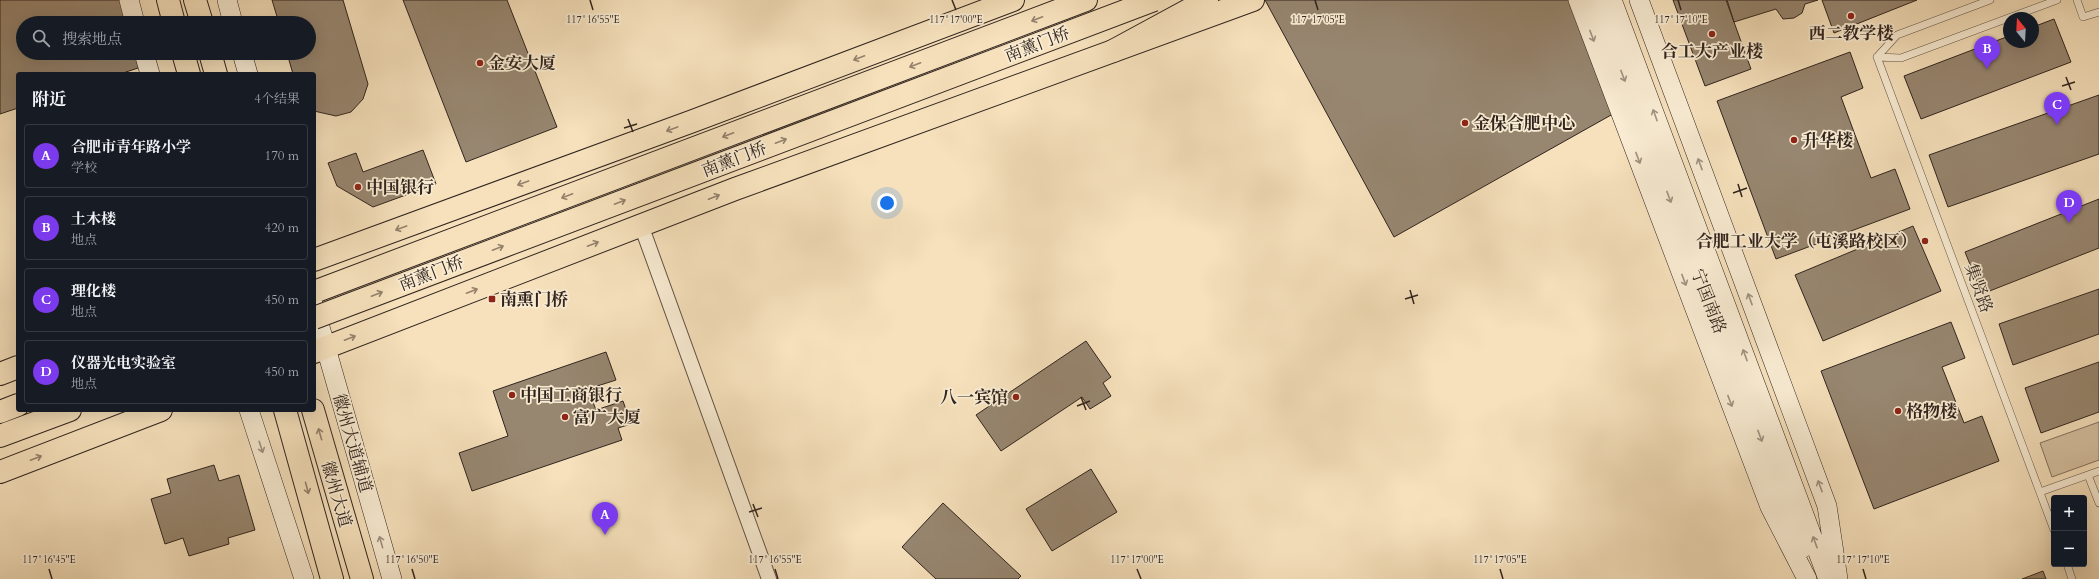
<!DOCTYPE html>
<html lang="zh">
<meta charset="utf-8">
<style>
:root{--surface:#171b24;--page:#242831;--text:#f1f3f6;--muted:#9ea1a6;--line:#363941;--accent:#7c3aed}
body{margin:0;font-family:Cardo,"Noto Serif SC",serif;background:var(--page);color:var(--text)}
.controls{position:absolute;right:12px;bottom:12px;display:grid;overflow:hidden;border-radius:4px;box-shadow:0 4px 16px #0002}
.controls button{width:36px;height:36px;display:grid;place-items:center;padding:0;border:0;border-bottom:1px solid var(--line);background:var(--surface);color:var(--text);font:20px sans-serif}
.compass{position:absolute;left:2003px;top:12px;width:36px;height:36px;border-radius:50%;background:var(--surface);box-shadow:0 4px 16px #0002;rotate:342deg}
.you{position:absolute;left:887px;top:203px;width:14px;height:14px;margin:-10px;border:3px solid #fff;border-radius:50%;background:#1a73e8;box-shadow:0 0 0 6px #1a73e833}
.badge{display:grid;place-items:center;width:26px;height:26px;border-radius:50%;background:var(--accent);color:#fff;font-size:13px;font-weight:700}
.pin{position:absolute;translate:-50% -33px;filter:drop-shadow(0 1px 2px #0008)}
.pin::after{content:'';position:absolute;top:21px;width:14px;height:12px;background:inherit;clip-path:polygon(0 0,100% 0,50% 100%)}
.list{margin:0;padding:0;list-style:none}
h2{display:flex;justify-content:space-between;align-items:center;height:52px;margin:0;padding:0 16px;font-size:17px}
h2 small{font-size:13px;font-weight:400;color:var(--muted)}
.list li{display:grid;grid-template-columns:26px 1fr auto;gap:12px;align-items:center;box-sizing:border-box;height:64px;margin:0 8px 8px;padding:0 8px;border:1px solid var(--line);border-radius:4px}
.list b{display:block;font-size:15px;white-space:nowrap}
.list p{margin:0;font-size:13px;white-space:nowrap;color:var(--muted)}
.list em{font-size:13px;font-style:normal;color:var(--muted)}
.icon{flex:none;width:22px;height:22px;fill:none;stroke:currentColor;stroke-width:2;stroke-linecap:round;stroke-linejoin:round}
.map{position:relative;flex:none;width:2099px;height:579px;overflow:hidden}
.search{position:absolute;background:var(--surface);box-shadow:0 4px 16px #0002;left:16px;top:16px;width:300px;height:44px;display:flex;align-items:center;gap:10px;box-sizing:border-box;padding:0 14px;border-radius:22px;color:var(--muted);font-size:15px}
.panel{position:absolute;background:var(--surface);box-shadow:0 4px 16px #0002;left:16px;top:72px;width:300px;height:340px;border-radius:4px}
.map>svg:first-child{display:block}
</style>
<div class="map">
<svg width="2099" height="579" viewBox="0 0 2099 579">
<rect width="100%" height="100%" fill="#f6e1bc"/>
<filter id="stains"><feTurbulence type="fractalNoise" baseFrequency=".005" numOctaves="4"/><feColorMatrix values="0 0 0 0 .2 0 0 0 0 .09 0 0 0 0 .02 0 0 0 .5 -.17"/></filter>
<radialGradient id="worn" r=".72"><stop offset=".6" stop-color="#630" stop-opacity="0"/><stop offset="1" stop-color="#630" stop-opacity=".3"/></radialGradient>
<path fill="#d5c1a1" stroke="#837260" d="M2099,422V460L2052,477L2040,443Z"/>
<path fill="#978670" stroke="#31241e" d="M0,0H129L135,23H23V53H144L147,65L120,74H18V108L0,114Z
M272,0H343L368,84L363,99L351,112L336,116L314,111V74H293L287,53H309V23H279Z
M403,0H507L557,127L466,162Z
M1265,0H1578L1620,110L1394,237Z
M1673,0H1726L1751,69L1705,86Z
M1727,0H1818L1805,4L1802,13L1794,18L1783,19L1776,9L1734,22Z
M1822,0H1917L1834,33Z
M2054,19L2071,62L1921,119L1904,76L2009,36V42H2033V27Z
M1850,52L1863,88L1841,97L1871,178L1895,169L1910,209L1776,259L1717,101Z
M2099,95V154L1948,207L1929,155Z
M423,150L436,184L373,207L337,186L328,163L356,153L363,172Z
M2099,199V248L1982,294L1965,252Z
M1913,226L1941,291L1823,341L1795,275Z
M2099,289V334L2013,365L1999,324Z
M1951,322L1965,358L1942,367L1964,423L1982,416L1999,461L1874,509L1821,371Z
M1086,341L1111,377L1103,383L1111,396L1090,409L1082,397L1001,451L976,415Z
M606,352L616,380L588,389L596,410L623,401L631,424L618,428L622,440L472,491L459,453L508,436L493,391Z
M2099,362V412L2041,433L2025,388Z
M214,465L219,481L239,475L255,530L228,538L229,544L189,556L183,538L165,544L151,499L171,493L167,479Z
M1091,469L1117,512L1052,551L1026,509Z
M943,503L1021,576L1018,579H936L902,547Z
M2043,571L2046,579H2022Z"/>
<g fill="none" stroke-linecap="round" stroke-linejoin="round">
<defs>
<path id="lane" d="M2077,0L2083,17L2099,12
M1877,57L2054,530
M1877,57L1901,58L2057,0
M1877,57L1897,35L1990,0
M2088,475L2099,503
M2040,492L2099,471
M2067,564L2072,579"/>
<path id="street" d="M641,225L769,579"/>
<path id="secondary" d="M129,0L135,23
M227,0L233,23
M1578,0L1770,507L1807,579
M1594,0L1803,548
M1612,0L1828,579
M1639,0L1827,506L1838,579
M144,53L150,74
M242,53L248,74
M314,306L392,579
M249,410L304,579"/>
<path id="primary" d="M168,0L174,23
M195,0L202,23
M183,53L189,74
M210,53L216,74
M314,260L693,121L1013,0
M314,352L735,189L1253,0
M0,374L18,367
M285,410L332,579
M313,410L362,579
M0,472L161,410"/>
<path id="highway" d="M1113,51L1207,0
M314,292L1086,0
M0,412L18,405
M0,436L70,410"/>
</defs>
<use href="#lane" stroke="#625346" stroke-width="8"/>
<use href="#street" stroke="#625346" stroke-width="16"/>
<use href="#secondary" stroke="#31241e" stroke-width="20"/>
<use href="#primary" stroke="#31241e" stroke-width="24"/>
<use href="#highway" stroke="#31241e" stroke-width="24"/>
<use href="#lane" stroke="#f9ecd3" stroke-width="7"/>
<use href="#street" stroke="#f9ecd3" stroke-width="14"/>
<use href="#secondary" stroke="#f9ecd3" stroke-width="19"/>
<use href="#primary" stroke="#f6e1bc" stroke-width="22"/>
<use href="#highway" stroke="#f6e1bc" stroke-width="22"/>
<defs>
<path id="highway-bridge" d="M314,318L1154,0"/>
</defs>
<use href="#highway-bridge" stroke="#31241e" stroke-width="24" stroke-linecap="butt"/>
<use href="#highway-bridge" stroke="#f6e1bc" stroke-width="22"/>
</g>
<defs><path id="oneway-shaft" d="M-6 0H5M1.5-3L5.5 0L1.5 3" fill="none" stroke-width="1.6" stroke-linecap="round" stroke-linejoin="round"/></defs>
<g stroke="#94826d">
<use href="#oneway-shaft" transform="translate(1037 19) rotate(159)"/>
<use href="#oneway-shaft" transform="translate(859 58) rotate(159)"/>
<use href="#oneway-shaft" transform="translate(915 65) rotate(159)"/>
<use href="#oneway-shaft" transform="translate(672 129) rotate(160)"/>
<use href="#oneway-shaft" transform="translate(728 135) rotate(159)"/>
<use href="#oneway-shaft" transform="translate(781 141) rotate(-21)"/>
<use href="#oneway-shaft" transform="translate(523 183) rotate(160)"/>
<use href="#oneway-shaft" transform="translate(567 196) rotate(159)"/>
<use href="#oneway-shaft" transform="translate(714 197) rotate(-21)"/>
<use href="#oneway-shaft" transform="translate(620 202) rotate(-21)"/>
<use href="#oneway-shaft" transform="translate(401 228) rotate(160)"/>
<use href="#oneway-shaft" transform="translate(593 244) rotate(-21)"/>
<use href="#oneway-shaft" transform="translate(498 248) rotate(-21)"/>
<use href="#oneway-shaft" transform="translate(472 291) rotate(-21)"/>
<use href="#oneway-shaft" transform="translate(377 294) rotate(-21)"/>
<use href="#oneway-shaft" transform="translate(350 338) rotate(-21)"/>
<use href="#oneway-shaft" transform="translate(320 434) rotate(-106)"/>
<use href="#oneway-shaft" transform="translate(36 458) rotate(-21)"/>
<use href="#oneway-shaft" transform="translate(307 488) rotate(75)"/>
</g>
<g stroke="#9f9282">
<use href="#oneway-shaft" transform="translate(1592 36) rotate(69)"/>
<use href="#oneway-shaft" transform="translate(1623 76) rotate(69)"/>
<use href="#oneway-shaft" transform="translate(1655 115) rotate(-110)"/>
<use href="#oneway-shaft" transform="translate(1638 158) rotate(69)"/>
<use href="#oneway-shaft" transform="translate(1700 164) rotate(-110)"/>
<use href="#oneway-shaft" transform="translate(1669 197) rotate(69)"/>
<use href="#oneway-shaft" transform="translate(1684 280) rotate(69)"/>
<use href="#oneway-shaft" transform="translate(1750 299) rotate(-110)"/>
<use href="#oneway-shaft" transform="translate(1745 355) rotate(-110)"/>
<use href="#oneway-shaft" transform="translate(1730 401) rotate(69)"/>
<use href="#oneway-shaft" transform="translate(1760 436) rotate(69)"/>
<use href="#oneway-shaft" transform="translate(261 447) rotate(72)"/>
<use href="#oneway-shaft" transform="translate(1820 486) rotate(-110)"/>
<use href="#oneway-shaft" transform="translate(381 542) rotate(-106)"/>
<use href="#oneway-shaft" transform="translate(1815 542) rotate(-110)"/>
</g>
<path fill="none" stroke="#31241e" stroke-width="1.5" d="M590,0L593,10M952,0L956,10M1315,0L1318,10M1678,0L1681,10M2066,77L2071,90M2062,86L2075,82M628,119L633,132M624,128L637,124M1738,184L1742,197M1733,193L1747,188M1410,290L1414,304M1405,299L1418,295M1081,397L1086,410M1077,406L1090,401M753,504L758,517M749,512L762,508M49,569L52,579M412,569L415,579M775,569L778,579M1137,569L1141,579M1500,569L1503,579M1863,569L1866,579"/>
<g fill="#8f2418" stroke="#f9ecd3" stroke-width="1.5">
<circle cx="1851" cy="16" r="4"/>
<circle cx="1712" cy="34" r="4"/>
<circle cx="480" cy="63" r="4"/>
<circle cx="1465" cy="123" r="4"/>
<circle cx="1794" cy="140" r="4"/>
<circle cx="358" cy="187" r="4"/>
<circle cx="1925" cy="241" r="4"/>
<rect x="488" y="295" width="8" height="8" rx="2"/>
<circle cx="512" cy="395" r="4"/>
<circle cx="1016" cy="397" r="4"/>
<circle cx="1898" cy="411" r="4"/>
<circle cx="565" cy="417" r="4"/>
</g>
<g text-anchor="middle" stroke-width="3.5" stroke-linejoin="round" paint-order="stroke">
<g font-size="17" font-weight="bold" fill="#31241e" stroke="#f9ecd3" text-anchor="start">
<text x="1851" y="39" text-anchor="middle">西二教学楼</text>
<text x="1712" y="57" text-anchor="middle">合工大产业楼</text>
<text x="488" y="69">金安大厦</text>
<text x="1473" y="129">金保合肥中心</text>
<text x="1802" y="146">升华楼</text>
<text x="366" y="193">中国银行</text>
<text x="1917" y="247" text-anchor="end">合肥工业大学（屯溪路校区）</text>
<text x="500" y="305">南熏门桥</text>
<text x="520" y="401">中国工商银行</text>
<text x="1008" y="403" text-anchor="end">八一宾馆</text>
<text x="1906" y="417">格物楼</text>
<text x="573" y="423">富广大厦</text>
</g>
<g font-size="17" fill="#31241e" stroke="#f9ecd3">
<text transform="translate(1037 44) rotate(-21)" y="6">南薰门桥</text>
<text transform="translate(734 159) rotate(-21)" y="6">南薰门桥</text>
<text transform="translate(431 273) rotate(-21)" y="6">南薰门桥</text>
<text transform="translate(1979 288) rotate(70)" y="6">集贤路</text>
<text transform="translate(1709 301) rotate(69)" y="6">宁国南路</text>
<text transform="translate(353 443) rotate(74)" y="6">徽州大道辅道</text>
<text transform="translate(337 494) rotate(74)" y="6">徽州大道</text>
</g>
</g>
<g font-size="10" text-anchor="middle" fill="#31241e" stroke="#f9ecd3" stroke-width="3.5" stroke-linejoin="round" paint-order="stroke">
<text x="593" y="23">117°16'55"E</text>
<text x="956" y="23">117°17'00"E</text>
<text x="1318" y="23">117°17'05"E</text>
<text x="1681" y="23">117°17'10"E</text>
<text x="49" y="563">117°16'45"E</text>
<text x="412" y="563">117°16'50"E</text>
<text x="775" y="563">117°16'55"E</text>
<text x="1137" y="563">117°17'00"E</text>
<text x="1500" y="563">117°17'05"E</text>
<text x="1863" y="563">117°17'10"E</text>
</g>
<rect width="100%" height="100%" filter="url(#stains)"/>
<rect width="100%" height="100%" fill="url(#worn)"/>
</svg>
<div class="controls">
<button>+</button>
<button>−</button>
</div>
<svg class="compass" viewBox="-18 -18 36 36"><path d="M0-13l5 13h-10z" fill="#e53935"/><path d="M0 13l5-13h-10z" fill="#9ea1a6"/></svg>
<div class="you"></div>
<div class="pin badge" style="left:605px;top:535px">A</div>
<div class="pin badge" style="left:1987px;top:69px">B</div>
<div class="pin badge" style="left:2057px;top:125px">C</div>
<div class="pin badge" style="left:2069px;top:223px">D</div>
<div class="search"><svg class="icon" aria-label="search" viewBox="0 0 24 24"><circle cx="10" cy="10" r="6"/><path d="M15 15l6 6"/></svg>搜索地点</div>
<section class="panel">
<h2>附近<small>4个结果</small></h2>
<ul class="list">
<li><span class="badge">A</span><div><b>合肥市青年路小学</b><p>学校</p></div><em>170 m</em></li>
<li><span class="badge">B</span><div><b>土木楼</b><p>地点</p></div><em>420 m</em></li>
<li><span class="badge">C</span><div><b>理化楼</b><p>地点</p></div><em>450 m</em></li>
<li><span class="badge">D</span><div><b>仪器光电实验室</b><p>地点</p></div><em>450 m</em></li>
</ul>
</section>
</div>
